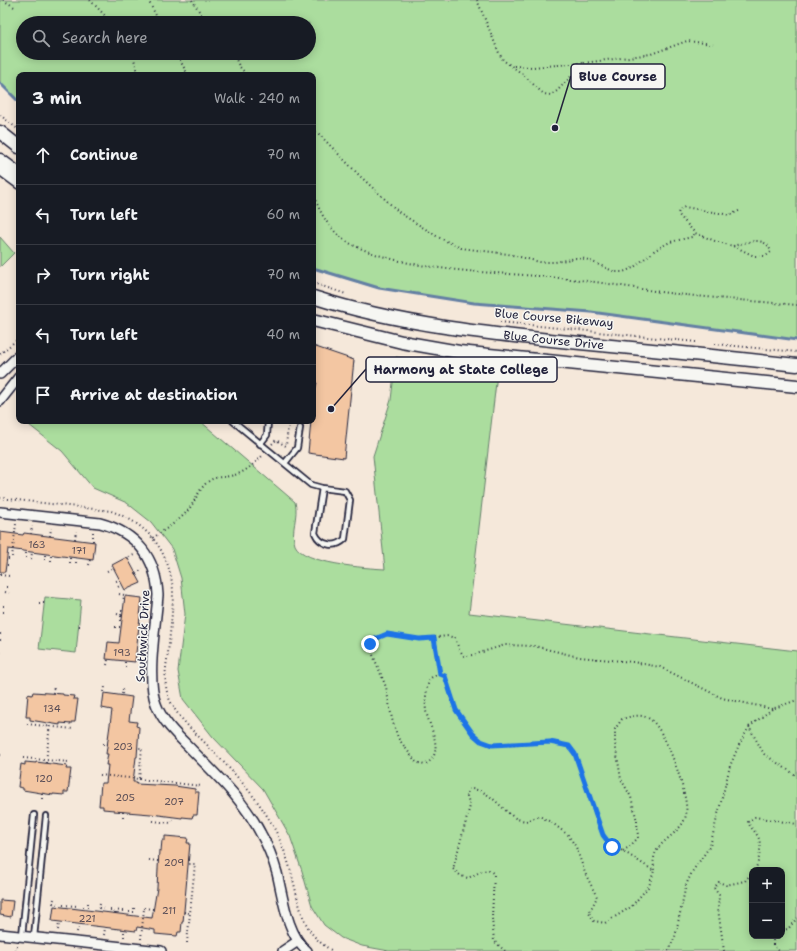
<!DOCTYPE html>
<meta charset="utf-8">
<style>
:root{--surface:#171b24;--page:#242831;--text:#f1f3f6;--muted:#9ea1a6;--line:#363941}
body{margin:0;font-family:"Shantell Sans",sans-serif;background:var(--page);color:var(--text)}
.controls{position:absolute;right:12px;bottom:12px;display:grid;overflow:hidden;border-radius:8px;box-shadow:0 2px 10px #0003}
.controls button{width:36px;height:36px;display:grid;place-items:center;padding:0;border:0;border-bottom:1px solid var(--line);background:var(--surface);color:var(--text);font:20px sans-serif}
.stop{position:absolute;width:12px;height:12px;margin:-9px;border:3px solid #1a73e8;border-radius:50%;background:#fff}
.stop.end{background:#1a73e8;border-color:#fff;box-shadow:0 1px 4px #0008}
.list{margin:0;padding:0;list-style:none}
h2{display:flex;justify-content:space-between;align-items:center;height:52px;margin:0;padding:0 16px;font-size:17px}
h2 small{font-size:13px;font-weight:400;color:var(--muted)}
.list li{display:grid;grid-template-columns:26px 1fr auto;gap:12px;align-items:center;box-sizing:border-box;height:60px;padding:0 16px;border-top:1px solid var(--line)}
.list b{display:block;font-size:15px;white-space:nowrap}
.list em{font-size:13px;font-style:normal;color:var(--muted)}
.icon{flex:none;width:22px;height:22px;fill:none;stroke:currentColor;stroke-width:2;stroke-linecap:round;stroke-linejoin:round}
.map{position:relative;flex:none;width:797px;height:951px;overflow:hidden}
.search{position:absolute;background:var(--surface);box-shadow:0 2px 10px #0003;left:16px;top:16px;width:300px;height:44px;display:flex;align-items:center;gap:10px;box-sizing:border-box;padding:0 14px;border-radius:22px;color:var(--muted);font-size:15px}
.panel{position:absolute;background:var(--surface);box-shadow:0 2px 10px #0003;left:16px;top:72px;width:300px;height:352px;border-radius:8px}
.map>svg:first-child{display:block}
</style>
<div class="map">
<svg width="797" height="951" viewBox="0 0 797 951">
<rect width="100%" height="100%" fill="#f5e8da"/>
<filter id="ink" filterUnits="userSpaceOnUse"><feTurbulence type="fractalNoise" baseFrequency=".025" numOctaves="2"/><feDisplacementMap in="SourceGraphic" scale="8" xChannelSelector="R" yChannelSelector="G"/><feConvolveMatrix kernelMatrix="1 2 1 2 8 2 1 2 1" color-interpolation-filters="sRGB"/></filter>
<g filter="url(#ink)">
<path fill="#abdd9e" stroke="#66806c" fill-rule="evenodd" d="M0,0H797V340L591,312L474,303L379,288L313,268V75H19V102L0,83ZM23,23H309V53H23Z
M0,237L14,253L0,267Z
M396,357L497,374L469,613L797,651V951H389L362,946L341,938L324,925L312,906L302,871L290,836L263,789L213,737L183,699L178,671L185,614L181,578L172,549L151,522L127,503L93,488L62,451L24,421H200L295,502C299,516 290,531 295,545C303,564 366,568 385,569L373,456L391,400ZM752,870H782V936H752Z
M45,597L81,600L76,653L39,649Z"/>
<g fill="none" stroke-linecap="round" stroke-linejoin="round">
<path stroke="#637fa3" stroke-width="3" d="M0,83L19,102
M313,268L379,288L474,303L591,312L797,340"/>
</g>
<path fill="#f3c6a2" stroke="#22223b" d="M313,346L354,360L344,458L308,453L311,421H313V397L317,383L313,381Z
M0,532L23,535L24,533L95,542L93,560L8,549L5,572H0Z
M127,557L141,583L125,590L112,565Z
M125,596L142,598L135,662L106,659L108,642L119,643Z
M33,692L63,694V695L74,696L73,699H78L75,722H71V724L60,723V725L30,720V717H26L28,694L32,695Z
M104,693L132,697L129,721L137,722L136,726L139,727L137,757H136L133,782H137L136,784L175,786L195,789V792H199L197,815H193L192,818L182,817V818L151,814L114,811V810L103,809V806H99L101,783H106L108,765H106L108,754H106L112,710L102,708Z
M25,762L36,763V762L67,766L66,769H71L68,792H64V795L53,794V795L23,790V788L18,787L21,764L25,765Z
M165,836L188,838L187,843H190L183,922H182L181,932H178L177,936L155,934V930L137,927L136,931L52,921L54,906L152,918L157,888L159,850L161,851L162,840H165Z
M0,900L13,901L11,917L0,915Z"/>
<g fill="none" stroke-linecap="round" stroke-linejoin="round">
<defs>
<path id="lane" d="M233,421L311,485L322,488L345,491L350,500L345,539C335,549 320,545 315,533L322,488
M260,444L267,435L268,421
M285,463L297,448L300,428
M22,936L34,815
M34,937L46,816"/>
<path id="street" d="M0,170L19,184
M0,374L19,355
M0,401L19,377
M0,512L100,523C137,533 156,558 158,595C156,624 146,678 156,704C162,721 177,735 189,747C215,774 244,800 261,834C268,846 273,859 277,873C283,897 287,935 307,951
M0,934L161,951
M283,951L298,941"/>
<g id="secondary">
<path d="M0,132L19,147"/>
<path d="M0,160L19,174"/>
<path id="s1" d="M313,297C400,325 490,334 580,343C653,350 725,357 797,365"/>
<path d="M313,320L402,342L459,352L797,386"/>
</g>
</defs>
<use href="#lane" stroke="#22223b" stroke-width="8"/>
<use href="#street" stroke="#22223b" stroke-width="12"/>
<use href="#secondary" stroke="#22223b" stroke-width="15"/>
<path stroke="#22223b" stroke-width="2" stroke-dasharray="1 3" stroke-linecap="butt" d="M3,0L16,8
M90,0L112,23
M148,0L160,23
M192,0L201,14L211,23
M477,0L499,53L503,60L524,75L538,89L544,94L551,95L557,91L584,63L651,54L687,41L713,44
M132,53L139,75
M176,53L188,75
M233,53L239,66L247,75
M514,66L533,67L583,63
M0,115L19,130
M313,128L361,177L400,213L438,237L461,248L508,254L540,262H555L576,258L586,259L615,272H623L633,268L655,250L670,242L692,237L695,233
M313,193C320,215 333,236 355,246C417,274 494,271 560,278C596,281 632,288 668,293C711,298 754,301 797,305
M733,246C745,243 766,234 771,252L766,256H754L736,247L715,241L695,233L678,214C679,210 681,208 685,207L724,214L730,215L741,210
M313,283L346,294
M500,322L696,342
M715,344L797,352
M0,354L19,338
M272,444L276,440L286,446L288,427
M0,498L111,511C148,524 169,550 173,590C173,611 170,632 168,653C166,666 164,679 167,692C173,715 195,732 211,749C234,773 257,797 273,826C282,843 289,862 293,880C301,910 303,935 333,951
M31,534L32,526
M50,536L51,528
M153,538C165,529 180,521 189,509C196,500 199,488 209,481C215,476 222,478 229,476C244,474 253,465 263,455
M75,539L76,531
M93,541V532
M12,557L16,524
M129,557L134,555
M26,558V552
M8,559H12
M31,559L32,553
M45,560V554
M51,561V555
M70,563V558
M76,563V559
M7,565H11
M89,565L90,560
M107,571L113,568
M136,573L143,569
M0,575L10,576
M116,581L119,580
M6,587H9
M118,587L121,585
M5,592L9,593
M119,594L124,595L123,602
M39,603H44
M3,606H7
M142,607L147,608
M3,612H7
M117,614L121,615L122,608
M121,621V615
M79,626H83
M140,626L145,627
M115,627H120
M0,634H4
M434,638L440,674
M0,640H3
M0,653L2,654
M107,665L108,660
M125,667V662
M104,692L105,687
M53,693L54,687
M122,694L123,689
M772,709L749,727L764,754L797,776
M27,724L73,729
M103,744H108
M0,755H2
M23,758L69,762
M46,763L50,723
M100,775L139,779L142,748H138
M139,779L175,783V786
M175,783L201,786
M42,799V794
M123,817V812
M153,821L171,823L172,817
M623,851L630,846L638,838L637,821L631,797L621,779L615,743V729L622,719C632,716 642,713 651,720C666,731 690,798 686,815C682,834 656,841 654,858C653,862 654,866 654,870
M149,860L158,861
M755,870C759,862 763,843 757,835C753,829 751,829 748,822L755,817L797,824
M54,899L53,903L58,904
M100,904L99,908L104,909
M63,905L77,906
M83,907H88V903
M144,908L153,909
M110,910L124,911
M129,912H134V908
M184,912L190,913
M58,930L59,923
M782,930L788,929L797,918
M77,932L78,925
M104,935L105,928
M773,936V945L779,951
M124,937V930
M141,939L144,909
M187,943L195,864H189
M16,951L17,946
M505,951L494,941L492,918L494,874L489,870L482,871L468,878L461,876L453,869L470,806L467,796L468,789C487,788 498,805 511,815C515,819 521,820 526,821L539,816L551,822L568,835L576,847L585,873L597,897L589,913L594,921L605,923L631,907L649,886L654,871L623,851L612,847L603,835L575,754L569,746L550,742L492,745L481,741L473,734L456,710L445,676L440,674C437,675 433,676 431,678C426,683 425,704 426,711C429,727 447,754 424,765L416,762L398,738L392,719L386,687L371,650V644L375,639L387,634L419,639L448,636L455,638L459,649L464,656L473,655L505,645L534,646L579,657L633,662L660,667L722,698L772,709L797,700
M668,951L675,937L686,885L692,872L710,846L730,766L739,745L749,727
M724,951L718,909L719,895L714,888L719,882L726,885L745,881L752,873"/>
<use href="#lane" stroke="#f6f6f2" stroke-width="4.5"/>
<use href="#street" stroke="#f6f6f2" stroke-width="9"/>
<use href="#secondary" stroke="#f6f6f2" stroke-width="12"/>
</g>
</g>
<g fill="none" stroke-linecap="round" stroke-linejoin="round" filter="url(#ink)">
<path stroke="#1a73e8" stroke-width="5" d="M370,644L375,639L387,634L419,639L434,638L440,674L445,676L456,710L473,734L481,741L492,745L550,742L569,746L575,754L603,835L612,847"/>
</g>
<g text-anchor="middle" stroke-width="3" stroke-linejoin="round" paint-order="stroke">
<g font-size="10" fill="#564b55">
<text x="37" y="548">163</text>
<text x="79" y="554">171</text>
<text x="122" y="656">193</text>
<text x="52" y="712">134</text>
<text x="123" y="750">203</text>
<text x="44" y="782">120</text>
<text x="125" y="801">205</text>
<text x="174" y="805">207</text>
<text x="174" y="866">209</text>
<text x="169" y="914">211</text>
<text x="87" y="922">221</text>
</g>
<g font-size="12" fill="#22223b" stroke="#f6f6f2">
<text transform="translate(554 318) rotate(5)" y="4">Blue Course Bikeway</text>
<text dy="4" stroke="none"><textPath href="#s1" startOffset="245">Blue Course Drive</textPath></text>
<text transform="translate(143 636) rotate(-87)" y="4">Southwick Drive</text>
</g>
</g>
<path fill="none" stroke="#22223b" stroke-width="1.5" d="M555 128L571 76M331 409L366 369"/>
<g fill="#22223b" stroke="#f6f6f2" stroke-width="1.5">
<circle cx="555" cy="128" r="4"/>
<circle cx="331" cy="409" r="4"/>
</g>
<g fill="#f6f6f2" stroke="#22223b" stroke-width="1.5">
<rect x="571" y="64" width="94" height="25" rx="4"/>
<rect x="366" y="357" width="191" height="25" rx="4"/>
</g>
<g font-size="13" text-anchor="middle" font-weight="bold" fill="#22223b">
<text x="618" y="81">Blue Course</text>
<text x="461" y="374">Harmony at State College</text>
</g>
</svg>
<div class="controls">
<button>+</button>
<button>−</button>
</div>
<div class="stop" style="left:612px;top:847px"></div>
<div class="stop end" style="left:370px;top:644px"></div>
<div class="search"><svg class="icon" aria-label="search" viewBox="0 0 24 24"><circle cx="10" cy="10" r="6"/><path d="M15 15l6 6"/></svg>Search here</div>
<section class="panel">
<h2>3 min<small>Walk · 240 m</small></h2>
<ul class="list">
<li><svg class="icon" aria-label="ahead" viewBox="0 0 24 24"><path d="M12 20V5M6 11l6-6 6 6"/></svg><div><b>Continue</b></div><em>70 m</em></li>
<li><svg class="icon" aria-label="left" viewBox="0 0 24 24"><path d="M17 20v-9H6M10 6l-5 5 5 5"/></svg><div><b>Turn left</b></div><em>60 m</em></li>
<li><svg class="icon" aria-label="right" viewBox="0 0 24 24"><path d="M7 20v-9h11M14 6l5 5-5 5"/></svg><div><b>Turn right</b></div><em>70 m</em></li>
<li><svg class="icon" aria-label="left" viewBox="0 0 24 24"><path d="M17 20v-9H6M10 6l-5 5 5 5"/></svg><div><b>Turn left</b></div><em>40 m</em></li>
<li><svg class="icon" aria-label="arrive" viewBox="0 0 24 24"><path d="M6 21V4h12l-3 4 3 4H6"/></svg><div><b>Arrive at destination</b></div></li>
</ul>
</section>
</div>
